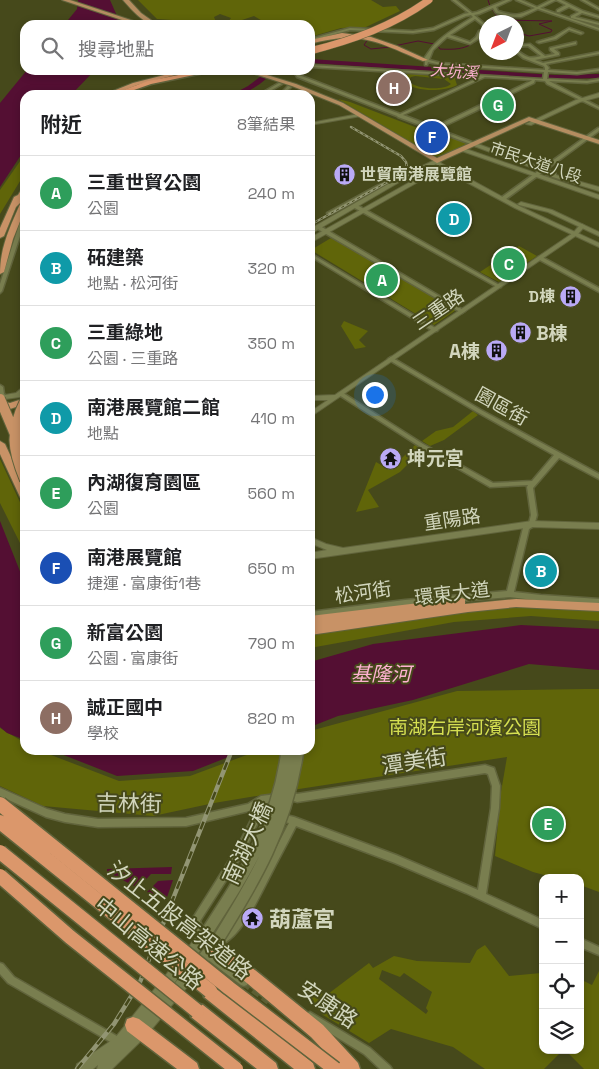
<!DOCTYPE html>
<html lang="zh-TW">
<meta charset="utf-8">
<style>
:root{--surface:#fff;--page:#f6f6f6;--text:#202124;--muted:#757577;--line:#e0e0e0;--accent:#655f82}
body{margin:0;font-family:"Space Grotesk","Noto Sans TC",sans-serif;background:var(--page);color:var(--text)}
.controls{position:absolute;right:15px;bottom:15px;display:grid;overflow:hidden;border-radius:10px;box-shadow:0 2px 8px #0003}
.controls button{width:45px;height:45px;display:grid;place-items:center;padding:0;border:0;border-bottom:1px solid var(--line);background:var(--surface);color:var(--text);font:25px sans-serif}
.compass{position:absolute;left:479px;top:15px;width:45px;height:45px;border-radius:50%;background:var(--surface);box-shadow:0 2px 8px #0003;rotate:222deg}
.you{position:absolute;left:374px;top:394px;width:18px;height:18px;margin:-12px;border:4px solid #fff;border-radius:50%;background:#1a73e8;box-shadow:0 0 0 8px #1a73e833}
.badge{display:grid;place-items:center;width:32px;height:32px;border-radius:50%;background:var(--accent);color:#fff;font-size:16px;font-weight:700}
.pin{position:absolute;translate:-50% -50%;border:2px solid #fff;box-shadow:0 1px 5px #0006}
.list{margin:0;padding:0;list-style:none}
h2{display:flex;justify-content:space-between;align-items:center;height:65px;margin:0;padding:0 20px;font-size:21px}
h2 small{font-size:16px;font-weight:400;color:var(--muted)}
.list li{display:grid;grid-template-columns:32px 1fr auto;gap:15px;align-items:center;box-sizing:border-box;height:75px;padding:0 20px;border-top:1px solid var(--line)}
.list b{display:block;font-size:19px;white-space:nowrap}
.list p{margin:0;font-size:16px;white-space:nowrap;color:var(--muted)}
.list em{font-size:16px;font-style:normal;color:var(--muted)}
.icon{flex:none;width:28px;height:28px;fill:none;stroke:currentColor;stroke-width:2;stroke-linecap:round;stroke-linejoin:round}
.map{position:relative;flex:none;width:599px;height:1069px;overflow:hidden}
.search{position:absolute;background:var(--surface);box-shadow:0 2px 8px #0003;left:20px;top:20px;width:295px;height:55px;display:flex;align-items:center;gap:12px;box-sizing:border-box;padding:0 18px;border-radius:15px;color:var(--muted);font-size:19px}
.panel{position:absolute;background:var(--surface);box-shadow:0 2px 8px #0003;left:20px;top:90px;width:295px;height:665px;border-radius:15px}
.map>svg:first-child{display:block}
</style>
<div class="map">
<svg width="599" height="1069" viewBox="0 0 599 1069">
<rect width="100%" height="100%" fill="#46491b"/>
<path fill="#606509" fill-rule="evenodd" d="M138,0H371L383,7L396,6L400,11L366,27L341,28L310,37V25H256L264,22L254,16L233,23L228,22L231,18L220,14L214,17L216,22L227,25H175L172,20L157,19Z
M407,74L468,78L467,80L455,79L457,85C444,92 416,92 405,83ZM415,76L444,79L451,84C443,91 415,89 408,81L411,77Z
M338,99L350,102L428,132L433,130L469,144L441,157L434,156Z
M25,154V173L0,214V190Z
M331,238L456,310L434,325L311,250Z
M519,246L537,256L499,282L480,272Z
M344,321L368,331L359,340L366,347L355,349L341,326Z
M473,411L478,415L444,440L430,446L422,441L436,431L453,427Z
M416,444L424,448L400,472L368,490L379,507L356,512L376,462L390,470Z
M0,459L25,513V553L0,503Z
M523,606L599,608V621L531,616L454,622L310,648V634L487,608Z
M586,689H599V892L580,885V878H555L533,872L495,856L501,792L507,757L299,789L214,803L153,816L43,806L0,786V728L25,743V750H38L119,781L190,776L260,750H310V731L457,691Z
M485,945L509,976L541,973L543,966V1050H563L544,1069H485L453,1047L391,1029L369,1043L323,1015L305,996L315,993L328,994L369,963L373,968L394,956L417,961L470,963L477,950ZM382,970L400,977L404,973L432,992L426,1008L428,1011L426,1014L379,979Z
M599,971V1069H584L565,1050H580V979L592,985Z"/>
<path fill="#540f33" d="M78,0H110L121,25H64L77,9Z
M27,70H95L71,95H25V149L0,187V103Z
M0,521L25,584V740L7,733L0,727Z
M521,625L599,629V670L529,664L413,700L338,716L310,727V662L373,644Z
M51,750H246L193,771L117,776Z
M172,867L171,874H151L138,888L107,872V869Z
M173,880L166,900L147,892L158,881Z"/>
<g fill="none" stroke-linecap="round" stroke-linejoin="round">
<path stroke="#540f33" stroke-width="1" d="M488,0L490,6
M492,9L498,18L502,20L552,21L539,24L552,30L551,32L529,36L516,32
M368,39L364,45L371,49L390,47
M394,46L418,41L434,44
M438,46L440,49C458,50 473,49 483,32H486"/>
<path fill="#540f33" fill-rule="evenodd" d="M310,59L555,75L599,74V78L555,79L310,63Z
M269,70H276C263,82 249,95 231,95L248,86Z"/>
<path stroke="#5b5e33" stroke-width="8" stroke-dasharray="8 4" stroke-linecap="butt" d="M244,982L269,1001"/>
<defs>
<path id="minor" d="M452,0H456L472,13L477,12L506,0H511L496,7L498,11C516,16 518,16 535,8L516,0H521L537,7L551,0H556L540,8L599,28V30L538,9L521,17H511L496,13L493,8L479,14L474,15L486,25V27H485L475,19L450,35L470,42L476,37L479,31L486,29V31L481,33L478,39L470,44L447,37L433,50L429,60L441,63L545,70V68L544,66L523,58L516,52L517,50C527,58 529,59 541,56L528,46L516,47V45L530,44L545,56L555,54L550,50V48L576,42V44L554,49L559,53V55L535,60L543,63L599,52V54L546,64L549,68L548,70L577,72L599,69V71L577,74L548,72L547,79L587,81L599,79V81L587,83L549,81L599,107V109L547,84L545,81L535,80L534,83L438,129L477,144V146H476L398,117L397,116L297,77L293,70H297L299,75L400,114L480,77L310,67V65L543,79L544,72L441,65L428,62L427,65H425V61L423,60C427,55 430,49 435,44C446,33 460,25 473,17L471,15L466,16L434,30L413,33L350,30L310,41V39L350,28L413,31L433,28L464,14L469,13ZM485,77L532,80L531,81L434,127L403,115Z
M556,0H561L583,11L599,16V18L582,13L575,17L599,23V25L571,18V16L579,12L569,7L559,12H557V10L566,5Z
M581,0H585L599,8V10Z
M569,28L583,33L581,34L569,30L556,39L539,43L537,42L554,37Z
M279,83L282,84L263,95H258Z
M288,86L291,87L283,95H279Z
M598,128H599V131L506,199H502V197Z
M397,175L401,176L331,214L327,213Z
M353,205H357L501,286V287H497L353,207Z
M23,213H25V221L2,291L0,293V284Z
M316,226H320L465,311L462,313L460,312L316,228Z
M310,253L437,329L438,330L437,331H433L310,256Z
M538,257H542L599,288V292L538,259Z
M391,357L481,410L599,474V479L559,458L533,488L537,515L534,526L529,529L514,592L541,595L599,599V605L541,601L510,597L405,606L310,618V612L405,600L507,591L523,528L529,523L531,515L527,487L528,485L490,487L419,446L339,395L338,394L339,393H343L423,444L493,483L532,481L554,455L477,412L389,360L388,359Z
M0,385L3,387L4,394L8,397L7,398H3L0,396Z
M485,765L494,768L500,786L499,808L486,894L543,920V929L466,893L395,863L296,826C288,842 279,858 271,874C260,895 243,935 221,945L218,944L217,941L218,938L231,927L249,900L289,823L261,816L243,854L200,921L207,938L206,941L203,942L200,941L191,921L237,848L254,814L249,811L186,826L98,827L65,822L46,817L0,796V788L47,809L65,814L98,819L186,818L248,804L261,796L292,792L297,794ZM485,773L488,774L492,786L491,808L478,890L396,855L294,817L260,809L257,807C265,802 288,798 297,802Z
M580,938L599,947V955L580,947Z
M206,949L209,950L247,979L248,982L247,985L244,986L241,985L203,956L202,953L203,950Z
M0,963L3,964L14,977L122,1039L124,1045L122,1048L119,1050L116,1048L114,1044L8,983L0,974Z
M310,1012L370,1048L390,1066L392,1069H380L364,1054L307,1019L306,1016L307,1013Z"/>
<path id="tertiary" d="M359,114L361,115V116L310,125V123Z
M474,144H478L556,173V175L599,187V191L546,175V173L474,146Z
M462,149H466L599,195V199L462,151Z
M582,224L585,226L577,235L310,417V412L328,400H310V396L335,395L573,233L580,225Z
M23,387H25V393L20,397L5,399L2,397L5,395L16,393Z
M532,521L599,523V529L532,527L310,559V553L327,550L310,543V537L326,544L343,548Z"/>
<path id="secondary" d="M599,93V97L580,102L531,125L526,124L576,100Z
M437,159L442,164L519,206L599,243V247L515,208L440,168L425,178L310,243V238L421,176L437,165L436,164L408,177L312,233L310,234V229L404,175Z
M521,202L552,210L599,232V236L548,212L519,205L518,204Z
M203,932L207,934L209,938L207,942L163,997L210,942L214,940L218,942L220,946L218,950L146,1036L112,1069H97L98,1065L93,1069H76L77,1064L115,1038L199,934Z"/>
<path id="primary" d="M62,0H70L146,25H137Z
M123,0H129L141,13L158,25C144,25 132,10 123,0Z
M242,70H251L296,84L343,103L437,158L529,117L599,140V144L529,121L437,163L339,105L292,86Z"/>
<path id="trunk" d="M142,23L145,24L146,25H139Z
M342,33L371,37L397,46L428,60L423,61C377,42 361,30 310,44V40Z
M184,70H194L137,85L112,95H103L133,83Z
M25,186V195L22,200L25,199V209L13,239L4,272L0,274C0,247 10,227 21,202L16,207L4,236L0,238V228L14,197L18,195L23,187Z
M25,398V404L10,409L0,407V401L10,403Z
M25,423V435L20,432V426Z
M0,441L5,444L25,487V501L20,497L0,454Z
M461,598L465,599V604L516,599L599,603V611L516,607L468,612L310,635V616Z"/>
<path id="motorway" d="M204,70H218L151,84L120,95H110L148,81Z
M214,938L219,941L323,1025L358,1063L360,1069H341L311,1037L209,951L206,946L209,941Z
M210,983L216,985L313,1063L315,1069H294L204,997L202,991L204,985Z
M197,1003L203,1005L276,1063L278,1069H257L191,1017L189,1011L191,1005Z
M133,1017L139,1019L197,1063L199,1069H177L127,1031L125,1025L127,1019Z"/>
</defs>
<use href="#minor" stroke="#61643c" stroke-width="3"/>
<use href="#tertiary" stroke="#61643c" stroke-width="2"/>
<use href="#secondary" stroke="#61643c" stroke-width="2"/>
<use href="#primary" stroke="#61643c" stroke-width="2"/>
<use href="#trunk" stroke="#61643c" stroke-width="2"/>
<use href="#motorway" stroke="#61643c" stroke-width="3"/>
<use href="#minor" fill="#797e4f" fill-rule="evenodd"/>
<use href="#tertiary" fill="#797e4f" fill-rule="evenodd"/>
<use href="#secondary" fill="#797e4f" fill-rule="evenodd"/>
<use href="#primary" fill="#b48d60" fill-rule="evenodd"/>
<use href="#trunk" fill="#c89266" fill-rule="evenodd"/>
<use href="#motorway" fill="#db976b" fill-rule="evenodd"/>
<defs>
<path id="rail-far1" d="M310,225L400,175L407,168L406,162L401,156L351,127"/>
<path id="rail" d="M77,1069L114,1024L140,982L232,750"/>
</defs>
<use href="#rail-far1" stroke="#929573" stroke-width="2.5"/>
<use href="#rail" stroke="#929573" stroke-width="4.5"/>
<use href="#rail-far1" stroke="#46491b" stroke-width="1" stroke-dasharray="3" stroke-linecap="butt"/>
<use href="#rail" stroke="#46491b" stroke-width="2.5" stroke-dasharray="8" stroke-linecap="butt"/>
<defs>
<path id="secondary-bridge" d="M203,938C243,876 278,825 287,750
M214,946C254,881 287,828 298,750"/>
<path id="trunk-bridge" d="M0,399L25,458
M25,401C10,432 12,449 25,480"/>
<path id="motorway-bridge-far1" d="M310,51C353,40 393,26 429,0"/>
<path id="motorway-bridge" d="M0,804L229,988L335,1069
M0,822L210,991
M0,852L197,1011
M0,876L70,937L236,1069"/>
</defs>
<use href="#secondary-bridge" stroke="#61643c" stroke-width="14" stroke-linecap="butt"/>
<use href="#trunk-bridge" stroke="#61643c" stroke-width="12" stroke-linecap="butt"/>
<use href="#motorway-bridge-far1" stroke="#61643c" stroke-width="8" stroke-linecap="butt"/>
<use href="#motorway-bridge" stroke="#61643c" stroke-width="17" stroke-linecap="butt"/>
<use href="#secondary-bridge" stroke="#797e4f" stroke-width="11"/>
<use href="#trunk-bridge" stroke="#c89266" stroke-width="10"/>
<use href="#motorway-bridge-far1" stroke="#db976b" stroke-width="7"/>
<use href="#motorway-bridge" stroke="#db976b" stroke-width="14"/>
</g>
<defs>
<symbol id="building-disc" viewBox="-11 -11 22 22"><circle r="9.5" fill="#baaaf6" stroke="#46491b"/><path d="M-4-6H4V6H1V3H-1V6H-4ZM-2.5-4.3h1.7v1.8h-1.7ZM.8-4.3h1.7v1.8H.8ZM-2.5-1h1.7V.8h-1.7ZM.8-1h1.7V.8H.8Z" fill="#111"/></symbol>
<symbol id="temple-disc" viewBox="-11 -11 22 22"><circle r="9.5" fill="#baaaf6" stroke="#46491b"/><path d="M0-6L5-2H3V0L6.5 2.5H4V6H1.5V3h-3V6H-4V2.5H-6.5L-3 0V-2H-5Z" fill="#111"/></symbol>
</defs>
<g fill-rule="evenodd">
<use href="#building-disc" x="332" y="162" width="25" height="25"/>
<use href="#building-disc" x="558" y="284" width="25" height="25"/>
<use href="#building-disc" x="508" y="320" width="25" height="25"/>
<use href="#building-disc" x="484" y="338" width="25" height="25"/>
<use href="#temple-disc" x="378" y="446" width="25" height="25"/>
<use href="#temple-disc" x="240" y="906" width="25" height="25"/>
</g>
<g text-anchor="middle" stroke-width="4" stroke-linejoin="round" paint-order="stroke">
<g font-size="16" font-style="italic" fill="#feb2d1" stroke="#46491b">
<text transform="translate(454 71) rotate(4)" y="6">大坑溪</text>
</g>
<g font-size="16" fill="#d2d6bd" stroke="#46491b">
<text transform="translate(536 162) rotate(19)" y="6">市民大道八段</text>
</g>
<g font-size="16" font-weight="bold" fill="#d2d6bd" stroke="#46491b" text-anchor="start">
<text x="360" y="180">世貿南港展覽館</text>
<text x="555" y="302" text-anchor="end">D棟</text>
</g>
<g font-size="19" fill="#d2d6bd" stroke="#46491b">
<text transform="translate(438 309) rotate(-34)" y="7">三重路</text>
<text transform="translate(502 406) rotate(29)" y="7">園區街</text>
<text transform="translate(452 519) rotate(-8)" y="7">重陽路</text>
<text transform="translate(363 592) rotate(-8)" y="7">松河街</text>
<text transform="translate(452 593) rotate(-7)" y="7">環東大道</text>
</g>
<g font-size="19" font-weight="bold" fill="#d2d6bd" stroke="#46491b" text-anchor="start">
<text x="536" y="340">B棟</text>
<text x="480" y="358" text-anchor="end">A棟</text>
<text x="407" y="465">坤元宮</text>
</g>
<g font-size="19" fill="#d5df51" stroke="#46491b">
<text x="465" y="734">南湖右岸河濱公園</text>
</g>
<g font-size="20" font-style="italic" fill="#feb2d1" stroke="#46491b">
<text x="381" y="681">基隆河</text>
</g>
<g font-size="22" fill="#d2d6bd" stroke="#46491b">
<text transform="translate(414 761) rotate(-9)" y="8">潭美街</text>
<text transform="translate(129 803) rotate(1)" y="8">吉林街</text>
<text transform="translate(247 843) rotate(-65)" y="8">南湖大橋</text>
<text transform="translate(180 920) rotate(38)" y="8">汐止五股高架道路</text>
<text transform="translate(149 943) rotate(39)" y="8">中山高速公路</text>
<text transform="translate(328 1004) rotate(34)" y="8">安康路</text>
</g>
<g font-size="22" font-weight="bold" fill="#d2d6bd" stroke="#46491b" text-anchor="start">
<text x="269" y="927">葫蘆宮</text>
</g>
</g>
</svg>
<div class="controls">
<button>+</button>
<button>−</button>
<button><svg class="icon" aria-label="locate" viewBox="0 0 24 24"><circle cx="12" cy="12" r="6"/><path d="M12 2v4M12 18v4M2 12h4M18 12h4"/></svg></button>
<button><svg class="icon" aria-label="layers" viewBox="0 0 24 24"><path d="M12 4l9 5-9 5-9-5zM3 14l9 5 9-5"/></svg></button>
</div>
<svg class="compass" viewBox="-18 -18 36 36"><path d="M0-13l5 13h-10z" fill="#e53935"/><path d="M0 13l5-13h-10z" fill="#757577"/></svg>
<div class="you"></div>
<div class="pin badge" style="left:382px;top:280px;background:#2e9e5b">A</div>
<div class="pin badge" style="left:541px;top:571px;background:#0f9aa8">B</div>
<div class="pin badge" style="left:509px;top:264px;background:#2e9e5b">C</div>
<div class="pin badge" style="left:454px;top:219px;background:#0f9aa8">D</div>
<div class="pin badge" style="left:548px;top:824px;background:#2e9e5b">E</div>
<div class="pin badge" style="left:432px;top:137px;background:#1a4fb4">F</div>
<div class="pin badge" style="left:498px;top:105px;background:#2e9e5b">G</div>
<div class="pin badge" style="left:394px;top:88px;background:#8d6e63">H</div>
<div class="search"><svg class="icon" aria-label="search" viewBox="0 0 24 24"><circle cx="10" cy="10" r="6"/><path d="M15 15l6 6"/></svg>搜尋地點</div>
<section class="panel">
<h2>附近<small>8筆結果</small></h2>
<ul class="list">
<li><span class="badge" style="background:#2e9e5b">A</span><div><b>三重世貿公園</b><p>公園</p></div><em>240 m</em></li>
<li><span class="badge" style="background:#0f9aa8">B</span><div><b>砳建築</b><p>地點 · 松河街</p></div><em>320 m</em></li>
<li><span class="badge" style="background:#2e9e5b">C</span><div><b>三重綠地</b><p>公園 · 三重路</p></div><em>350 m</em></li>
<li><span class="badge" style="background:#0f9aa8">D</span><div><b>南港展覽館二館</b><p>地點</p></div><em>410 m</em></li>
<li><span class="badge" style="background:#2e9e5b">E</span><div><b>內湖復育園區</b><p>公園</p></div><em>560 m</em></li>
<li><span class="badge" style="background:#1a4fb4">F</span><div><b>南港展覽館</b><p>捷運 · 富康街1巷</p></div><em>650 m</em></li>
<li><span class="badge" style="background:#2e9e5b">G</span><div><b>新富公園</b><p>公園 · 富康街</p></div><em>790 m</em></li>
<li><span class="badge" style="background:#8d6e63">H</span><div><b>誠正國中</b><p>學校</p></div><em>820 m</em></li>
</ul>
</section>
</div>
